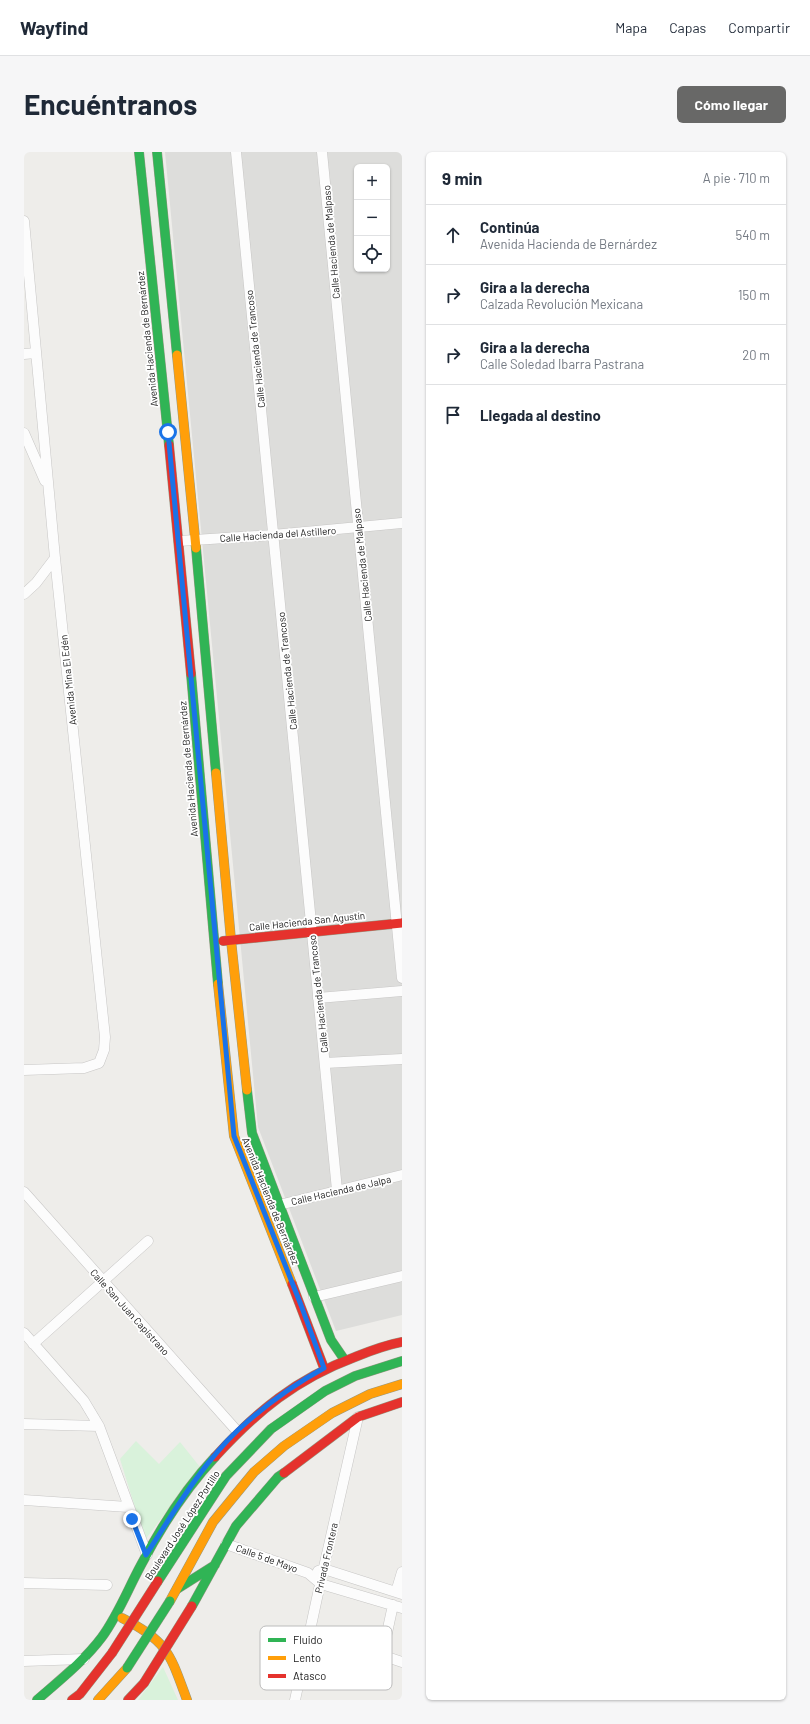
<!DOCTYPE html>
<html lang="es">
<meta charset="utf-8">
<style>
:root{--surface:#fff;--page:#f6f6f7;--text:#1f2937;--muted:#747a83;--line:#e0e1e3;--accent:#686867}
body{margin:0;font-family:Barlow,sans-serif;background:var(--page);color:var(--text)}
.controls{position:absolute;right:12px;top:12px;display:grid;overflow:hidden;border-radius:6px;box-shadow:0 1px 3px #0004}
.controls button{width:36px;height:36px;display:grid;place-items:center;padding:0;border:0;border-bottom:1px solid var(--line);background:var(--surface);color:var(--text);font:20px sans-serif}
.stop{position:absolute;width:12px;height:12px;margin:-9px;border:3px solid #1a73e8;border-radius:50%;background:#fff}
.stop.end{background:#1a73e8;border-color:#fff;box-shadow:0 1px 4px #0008}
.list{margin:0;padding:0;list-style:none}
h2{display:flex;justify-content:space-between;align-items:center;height:52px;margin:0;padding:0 16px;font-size:17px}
h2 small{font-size:13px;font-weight:400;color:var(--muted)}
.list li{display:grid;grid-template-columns:26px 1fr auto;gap:12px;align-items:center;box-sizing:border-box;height:60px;padding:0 16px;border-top:1px solid var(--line)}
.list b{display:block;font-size:15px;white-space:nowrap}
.list p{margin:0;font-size:13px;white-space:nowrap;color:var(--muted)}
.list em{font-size:13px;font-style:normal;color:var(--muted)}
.icon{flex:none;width:22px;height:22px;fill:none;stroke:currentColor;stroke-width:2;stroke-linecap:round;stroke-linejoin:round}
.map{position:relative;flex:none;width:378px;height:1548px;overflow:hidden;border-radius:6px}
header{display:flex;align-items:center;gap:24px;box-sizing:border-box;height:56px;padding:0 20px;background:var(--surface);border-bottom:1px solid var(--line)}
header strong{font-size:19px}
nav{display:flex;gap:22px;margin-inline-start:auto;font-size:14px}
.intro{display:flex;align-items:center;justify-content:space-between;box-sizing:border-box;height:96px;padding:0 24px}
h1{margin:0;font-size:28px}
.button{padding:10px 18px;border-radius:6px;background:var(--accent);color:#fff;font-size:14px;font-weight:700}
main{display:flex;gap:24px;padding:0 24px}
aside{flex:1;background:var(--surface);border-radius:6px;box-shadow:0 1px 3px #0004}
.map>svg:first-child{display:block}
</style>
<header>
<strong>Wayfind</strong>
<nav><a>Mapa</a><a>Capas</a><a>Compartir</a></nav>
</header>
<div class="intro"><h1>Encuéntranos</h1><a class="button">Cómo llegar</a></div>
<main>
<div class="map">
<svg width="378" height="1548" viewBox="0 0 378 1548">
<rect width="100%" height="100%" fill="#eeedea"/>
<path fill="#dddddb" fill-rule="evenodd" d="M141,0H378V1163L312,1179L234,975ZM333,15H363V117H333Z"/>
<path fill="#d9f2db" d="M112,1289L135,1312L156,1290L176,1315L121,1388L96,1307Z
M139,1515L154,1548H114Z"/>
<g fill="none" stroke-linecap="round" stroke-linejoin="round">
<defs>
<path id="street" d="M212,0L313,1038
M298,0L378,826
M0,69L31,406L81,885L80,898L75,911L60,916L0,918
M0,202L12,201
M0,281L21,329
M155,389L249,383L378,371
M0,442L12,431L31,406
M294,846L378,839
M301,911L378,907
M0,1040L213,1279
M255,1053L378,1023
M290,1145L378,1124
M0,1181L60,1249L75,1274L123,1403
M9,1192L124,1089
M0,1272L75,1274
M0,1348L104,1355
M202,1392L284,1421L297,1432L378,1456
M294,1419L300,1417L378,1442
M0,1431L83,1433
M372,1440L378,1420
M287,1479L378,1510
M358,1504L369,1453
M0,1509L60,1507
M271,1548L293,1446L334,1265"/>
<path id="fast" d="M115,0L145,293
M133,0L153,203
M172,396L192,621
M167,522L194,832
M223,938L228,981L307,1188L320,1207
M134,1429L202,1324L247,1277L301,1239L331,1224L378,1209
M153,1437L191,1413
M168,1454L212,1374L254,1325L260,1321
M13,1548C36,1528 60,1509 78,1485C94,1463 104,1437 117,1413C137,1375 162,1336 191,1305"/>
<path id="slow" d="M153,203L172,396
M192,621L207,788L223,938
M194,832L210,984L268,1132
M146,1449L189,1370L230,1320L260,1294L308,1261L346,1242L378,1232
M98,1466C144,1489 146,1502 163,1548
M74,1548L103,1516"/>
<path id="jam" d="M145,293L167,522
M199,789L378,771
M268,1132L300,1216
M191,1305C233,1259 272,1227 331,1205C346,1199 362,1193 378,1190
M260,1321L334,1265L378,1250
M48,1548L56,1542L88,1501
M104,1548L120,1531"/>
</defs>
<use href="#street" stroke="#c7c6c5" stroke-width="11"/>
<use href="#fast" stroke="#959882" stroke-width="10"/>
<use href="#slow" stroke="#959882" stroke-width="10"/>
<use href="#jam" stroke="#959882" stroke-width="10"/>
<use href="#street" stroke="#fcfcfc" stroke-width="10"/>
<use href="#fast" stroke="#30b455" stroke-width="9"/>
<use href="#slow" stroke="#ff9f0a" stroke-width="9"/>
<use href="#jam" stroke="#e5322d" stroke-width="9"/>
<defs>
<path id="fast-bridge" d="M103,1516L146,1449"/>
<path id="jam-bridge" d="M88,1501L134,1429
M120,1531L168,1454"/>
</defs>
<use href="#fast-bridge" stroke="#959882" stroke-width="10" stroke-linecap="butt"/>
<use href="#jam-bridge" stroke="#959882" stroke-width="10" stroke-linecap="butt"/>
<use href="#fast-bridge" stroke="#30b455" stroke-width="9"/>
<use href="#jam-bridge" stroke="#e5322d" stroke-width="9"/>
</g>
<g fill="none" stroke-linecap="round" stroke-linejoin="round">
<path stroke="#1a73e8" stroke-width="5" d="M108,1367L122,1403C150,1360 177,1313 214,1278C240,1254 269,1233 300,1216L277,1153L210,984L144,280"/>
</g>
<g text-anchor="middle" stroke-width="3.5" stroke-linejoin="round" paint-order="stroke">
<g font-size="10" fill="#202020" stroke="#fff">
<text transform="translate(307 90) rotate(-95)" y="4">Calle Hacienda de Malpaso</text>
<text transform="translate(123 187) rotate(-96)" y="4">Avenida Hacienda de Bernárdez</text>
<text transform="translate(231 197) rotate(-96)" y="4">Calle Hacienda de Trancoso</text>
<text transform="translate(254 382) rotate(-4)" y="4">Calle Hacienda del Astillero</text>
<text transform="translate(338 413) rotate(-96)" y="4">Calle Hacienda de Malpaso</text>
<text transform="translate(263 519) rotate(-96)" y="4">Calle Hacienda de Trancoso</text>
<text transform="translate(44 528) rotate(-96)" y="4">Avenida Mina El Edén</text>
<text transform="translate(164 617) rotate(-95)" y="4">Avenida Hacienda de Bernárdez</text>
<text transform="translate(283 769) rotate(-6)" y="4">Calle Hacienda San Agustín</text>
<text transform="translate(294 842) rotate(-96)" y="4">Calle Hacienda de Trancoso</text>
<text transform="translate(317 1038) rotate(-13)" y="4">Calle Hacienda de Jalpa</text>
<text transform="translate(247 1049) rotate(68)" y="4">Avenida Hacienda de Bernárdez</text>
<text transform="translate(106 1160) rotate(48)" y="4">Calle San Juan Capistrano</text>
<text transform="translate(158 1373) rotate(-57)" y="4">Boulevard José López Portillo</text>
<text transform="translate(243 1406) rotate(20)" y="4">Calle 5 de Mayo</text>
<text transform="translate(302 1406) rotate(-77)" y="4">Privada Frontera</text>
</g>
</g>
<rect x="236" y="1474" width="132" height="64" rx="6" fill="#fff" stroke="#bcbcbc" stroke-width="1"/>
<rect x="244" y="1486" width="18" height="4" fill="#30b455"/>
<rect x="244" y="1504" width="18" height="4" fill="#ff9f0a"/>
<rect x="244" y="1522" width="18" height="4" fill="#e5322d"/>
<g font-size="11" fill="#202020">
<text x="269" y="1492">Fluido</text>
<text x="269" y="1510">Lento</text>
<text x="269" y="1528">Atasco</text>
</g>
</svg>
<div class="controls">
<button>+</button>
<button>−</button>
<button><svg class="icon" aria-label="locate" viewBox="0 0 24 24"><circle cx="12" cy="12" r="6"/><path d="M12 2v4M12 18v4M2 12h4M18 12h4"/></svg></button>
</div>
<div class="stop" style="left:144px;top:280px"></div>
<div class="stop end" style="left:108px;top:1367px"></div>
</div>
<aside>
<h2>9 min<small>A pie · 710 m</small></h2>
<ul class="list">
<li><svg class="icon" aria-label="ahead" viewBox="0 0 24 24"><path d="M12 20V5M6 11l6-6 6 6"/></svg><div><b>Continúa</b><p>Avenida Hacienda de Bernárdez</p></div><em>540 m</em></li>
<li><svg class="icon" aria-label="right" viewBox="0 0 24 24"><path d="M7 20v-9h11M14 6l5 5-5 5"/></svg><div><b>Gira a la derecha</b><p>Calzada Revolución Mexicana</p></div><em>150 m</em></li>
<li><svg class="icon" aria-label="right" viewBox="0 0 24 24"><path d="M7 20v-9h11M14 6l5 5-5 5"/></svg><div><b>Gira a la derecha</b><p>Calle Soledad Ibarra Pastrana</p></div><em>20 m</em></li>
<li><svg class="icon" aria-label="arrive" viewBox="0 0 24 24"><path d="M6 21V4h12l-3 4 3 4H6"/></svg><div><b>Llegada al destino</b></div></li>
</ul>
</aside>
</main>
